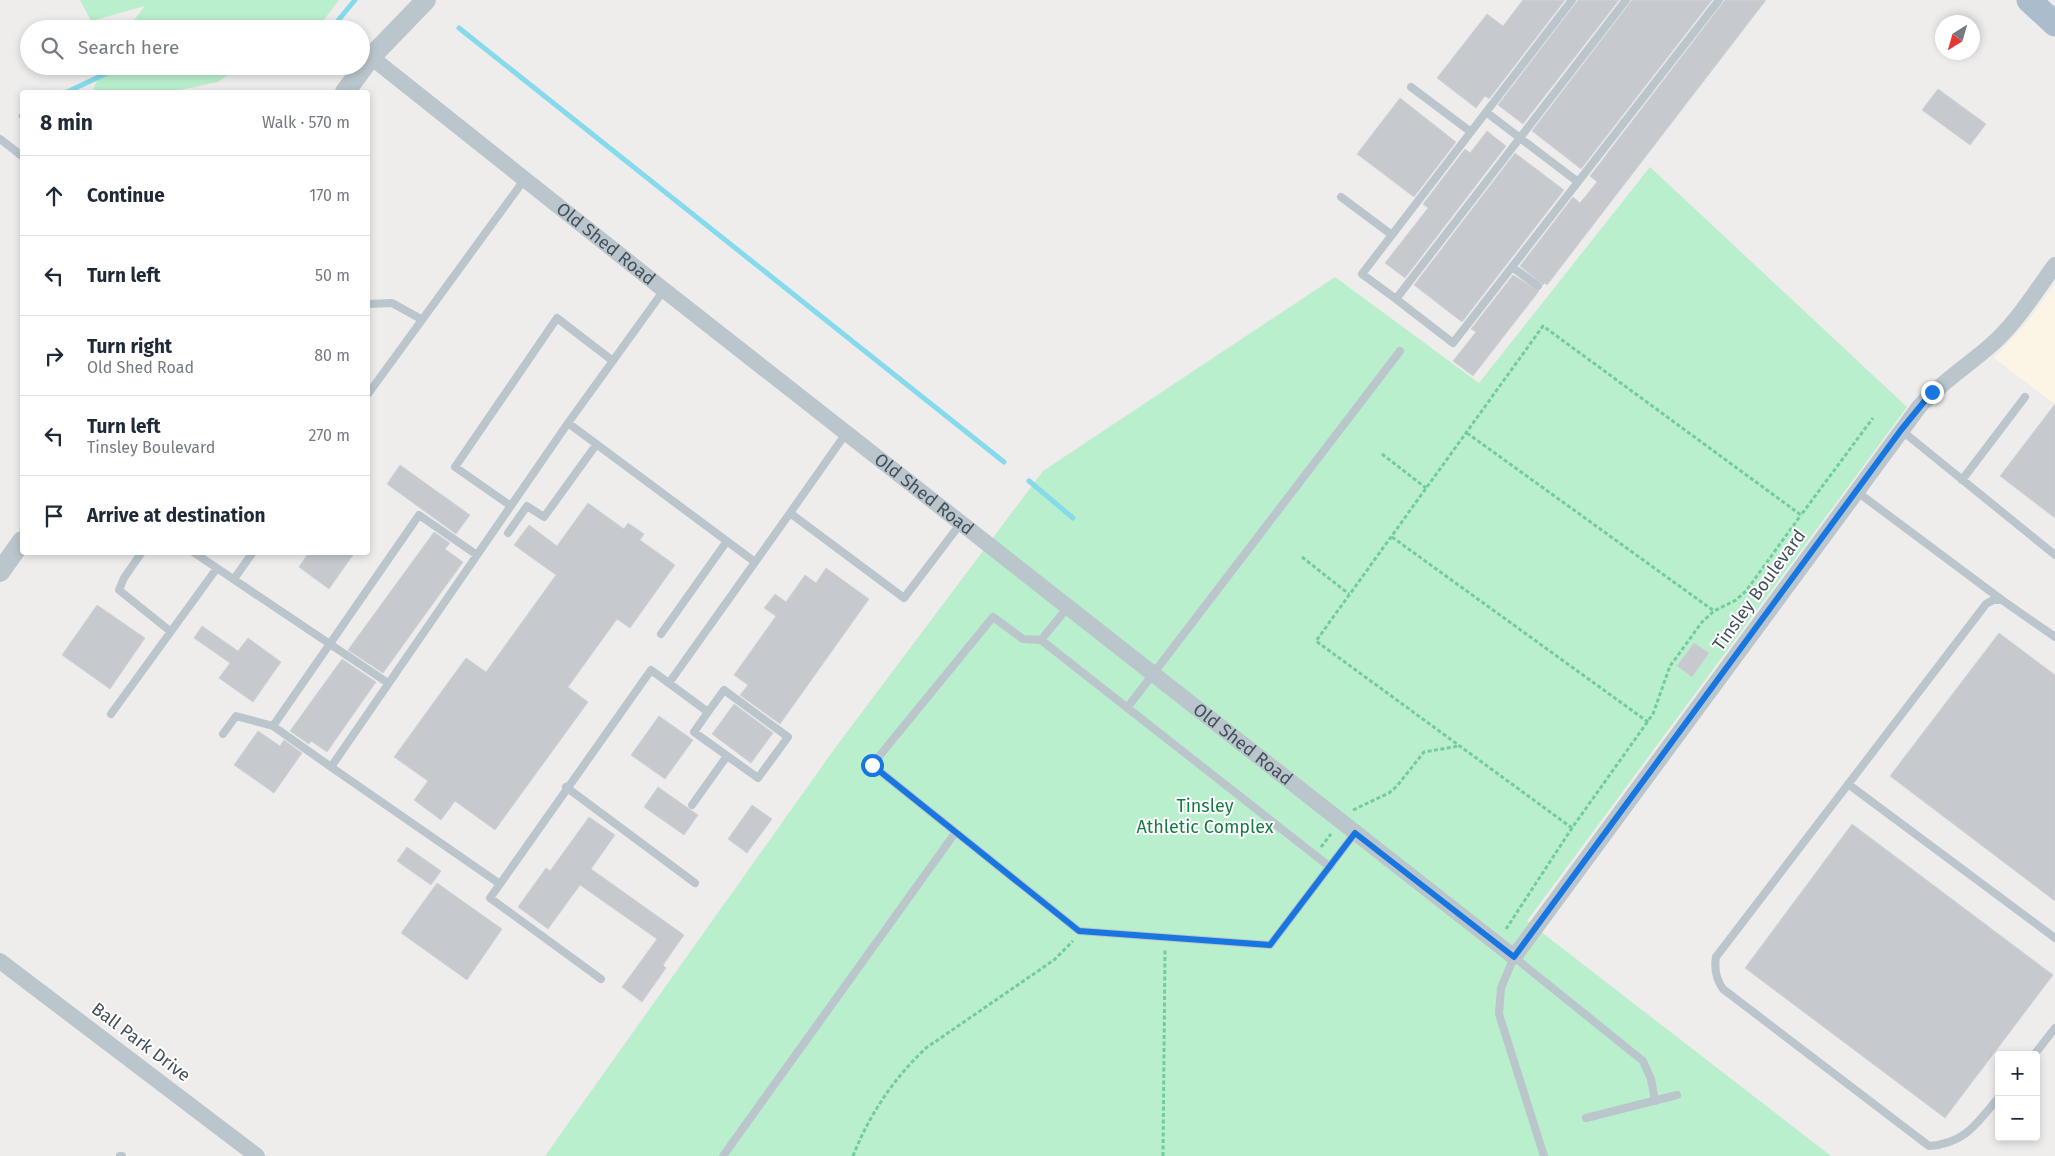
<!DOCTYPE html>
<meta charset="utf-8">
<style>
:root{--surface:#fff;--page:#f2f2f3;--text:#1f2937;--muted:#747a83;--line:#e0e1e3}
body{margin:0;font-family:"Fira Sans",sans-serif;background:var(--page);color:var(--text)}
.controls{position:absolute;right:15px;bottom:15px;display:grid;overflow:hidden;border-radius:5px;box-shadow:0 2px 8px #0003}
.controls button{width:45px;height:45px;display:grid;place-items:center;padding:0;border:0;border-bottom:1px solid var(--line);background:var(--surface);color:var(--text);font:25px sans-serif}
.compass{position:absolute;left:1935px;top:15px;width:45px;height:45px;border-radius:50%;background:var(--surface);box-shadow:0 2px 8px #0003;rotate:217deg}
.stop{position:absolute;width:15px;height:15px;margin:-11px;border:4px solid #1776df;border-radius:50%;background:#fff}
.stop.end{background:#1776df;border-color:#fff;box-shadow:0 1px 5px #0008}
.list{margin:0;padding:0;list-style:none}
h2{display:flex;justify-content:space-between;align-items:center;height:65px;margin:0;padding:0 20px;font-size:21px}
h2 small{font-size:16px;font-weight:400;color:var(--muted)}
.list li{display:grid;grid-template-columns:32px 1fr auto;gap:15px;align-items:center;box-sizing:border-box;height:80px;padding:0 20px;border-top:1px solid var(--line)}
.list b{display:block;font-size:19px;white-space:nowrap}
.list p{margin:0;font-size:16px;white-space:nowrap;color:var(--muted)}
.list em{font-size:16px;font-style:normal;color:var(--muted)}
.icon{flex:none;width:28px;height:28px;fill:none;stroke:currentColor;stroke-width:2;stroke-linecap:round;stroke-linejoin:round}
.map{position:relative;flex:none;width:2055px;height:1156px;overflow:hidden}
.search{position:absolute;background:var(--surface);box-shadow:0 2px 8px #0003;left:20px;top:20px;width:350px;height:55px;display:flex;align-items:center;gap:12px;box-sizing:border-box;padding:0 18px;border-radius:28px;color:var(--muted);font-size:19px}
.panel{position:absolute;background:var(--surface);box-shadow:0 2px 8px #0003;left:20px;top:90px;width:350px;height:465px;border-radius:5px}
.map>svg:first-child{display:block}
</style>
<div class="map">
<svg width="2055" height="1156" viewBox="0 0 2055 1156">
<rect width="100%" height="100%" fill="#efecec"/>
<path fill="#fcf4e4" d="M2055,284V404L1994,358L2029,320Z"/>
<path fill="#b9efcc" d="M80,0H339L317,29H127L145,6L91,21Z
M104,66H241L218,82L171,92H92Z
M1650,167L1907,407L1527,921L1831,1156H545L835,748L1043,471L1335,277L1479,383Z"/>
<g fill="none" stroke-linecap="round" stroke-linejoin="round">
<path stroke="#85dbec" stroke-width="5" d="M459,28L1004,462
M331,29L355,0
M67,92L122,66
M21,116L22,115
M1029,481L1073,518"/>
</g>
<path fill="#c6cacf" stroke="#d0d3d8" d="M1523,0H1565L1489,99L1485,96L1476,108L1437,78L1487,14L1503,26Z
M1578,0H1619L1523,124L1498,105Z
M1632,0H1712L1581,169L1532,131Z
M1725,0H1766L1547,285L1545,283L1543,285L1520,266L1573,197L1580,203L1597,182L1590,176Z
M1938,89L1986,124L1970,145L1922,110Z
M1400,98L1456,142L1414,197L1357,154Z
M1487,131L1506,146L1405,278L1385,263L1428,208L1423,204L1465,149L1470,153Z
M1515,153L1564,190L1462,322L1414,285Z
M1513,275L1539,291L1473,376L1453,361L1476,332L1471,329Z
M2055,404V518L2000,476Z
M400,465L470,515L456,534L387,484Z
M588,503L624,529L628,523L644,534L640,540L675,565L630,628L617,619L568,687L588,702L495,830L455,801L441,820L414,800L428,781L394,757L466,658L486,672L556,575L514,545L529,525L557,546Z
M434,532L450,543L445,549L463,562L383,673L348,650Z
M309,552H355L329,589L299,567Z
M826,568L869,599L780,724L740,695L748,685L734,675L776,616L764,608L775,594L786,602L805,575L816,583Z
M97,605L145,638L110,689L62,655Z
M202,626L238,651L248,638L281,662L253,702L219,678L230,663L194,638Z
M1999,633L2055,675V901L1890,776Z
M1694,643L1709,653L1692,677L1677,666Z
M342,659L376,682L327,752L311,741L309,744L290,731Z
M734,704L773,733L751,763L712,734Z
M659,716L693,740L665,779L631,755Z
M258,731L280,746L284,740L302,753L274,793L234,765Z
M658,787L698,815L684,835L644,807Z
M752,805L772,819L747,853L728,839Z
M589,817L615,835L591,869L684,935L663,965L666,968L642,1002L622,987L657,939L580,885L548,929L518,907L546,868L550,871Z
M1852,824L2053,975L1945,1118L1745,968Z
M407,847L441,871L431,885L397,861Z
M437,883L502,929L467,980L401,933Z"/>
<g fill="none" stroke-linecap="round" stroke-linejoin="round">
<path stroke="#71cd9c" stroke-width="3" stroke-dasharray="4 2.5" stroke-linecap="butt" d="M1467,433L1714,611
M1382,454L1426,488
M1392,537L1648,722
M1302,557L1349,594
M1353,810L1389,793L1397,786L1424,752L1459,746
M1572,828L1316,641L1543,326L1801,515L1873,418
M1321,847L1331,834
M1506,929L1572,828L1653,714L1670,666L1702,622L1714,611L1736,600L1746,591L1801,515
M853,1156C869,1115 894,1078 926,1048L1054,960L1073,941
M1163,1156L1165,949"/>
<path stroke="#bac5cc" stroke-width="8" d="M1626,0L1396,299L1453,343L1719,0
M1411,87L1471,132
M1486,112L1578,182
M0,139L22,156
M1341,197L1392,235
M1512,267L1538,286
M664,290L568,423L331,767L500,884L651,670L708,712L694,732L758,778L788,737L724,690L708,712
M1396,299L1362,274L1572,0
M368,304L392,303L421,319
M368,394L524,180
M568,423L755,562
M1901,430L2055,555
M847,432L790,513L904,598L961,523
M1962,480L2025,397
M1856,491L2002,600
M511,506L455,467L557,318L613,361
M508,533L527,506L544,517L596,445
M142,552L124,578L119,590L170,631
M193,552L388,683
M234,579L253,552
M661,634L727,541
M1041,640L1068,607
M669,683L790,513
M1127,708L1400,351
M111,714L217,568
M223,734L236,716L273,726
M331,767L273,726L419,515L477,555
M1848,784L2055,938
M566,787L695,883
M692,805L727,756
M1330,867L1041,640L1023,639L993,617L872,765L1079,931L1270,945L1355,833
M500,884L490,898L601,979
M2034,1055L2055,1028
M1999,1097C1977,1123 1966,1143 1929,1146L1723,989C1716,979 1714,969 1716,957L1986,604L1993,600H2002L2055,637
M1586,1118L1677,1095
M120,1156H122
M723,1156L955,833
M1544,1156L1499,1014L1501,988L1514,957L1643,1061L1651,1079L1655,1101"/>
<g stroke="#bac5cc" stroke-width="16">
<path id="s1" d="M371,57L664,290L1514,957L1919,407C1940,383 1966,367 1990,346C2016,324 2035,292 2055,265"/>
<path d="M0,961L257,1156"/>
</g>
<path stroke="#bac5cc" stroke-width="20" d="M345,92L371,57L426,0
M0,572L22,541"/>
<path stroke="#abbdcc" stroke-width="25" d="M2029,0L2055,24"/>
</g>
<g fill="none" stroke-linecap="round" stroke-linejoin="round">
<path stroke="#1776df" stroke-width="6" d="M872,765L1079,931L1270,945L1355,833L1514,957L1901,430L1932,392"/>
</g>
<g text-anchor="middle" stroke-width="4" stroke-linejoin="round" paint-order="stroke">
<g font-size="18" fill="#45515a" stroke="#fff">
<text dy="6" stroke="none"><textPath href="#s1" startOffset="300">Old Shed Road</textPath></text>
<text dy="6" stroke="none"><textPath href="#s1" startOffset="705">Old Shed Road</textPath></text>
<text transform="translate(1759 590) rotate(-54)" y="6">Tinsley Boulevard</text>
<text dy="6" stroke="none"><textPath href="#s1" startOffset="1110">Old Shed Road</textPath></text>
<text transform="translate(141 1042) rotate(37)" y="6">Ball Park Drive</text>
</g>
<g font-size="18" fill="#157b44" stroke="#fff">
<text x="1205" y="812">Tinsley<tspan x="1205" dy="21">Athletic Complex</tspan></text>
</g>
</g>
</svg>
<div class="controls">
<button>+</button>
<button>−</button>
</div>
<svg class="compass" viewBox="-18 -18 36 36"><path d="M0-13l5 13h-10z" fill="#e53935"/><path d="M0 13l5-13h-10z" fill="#747a83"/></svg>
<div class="stop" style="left:872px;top:765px"></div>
<div class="stop end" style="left:1932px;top:392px"></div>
<div class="search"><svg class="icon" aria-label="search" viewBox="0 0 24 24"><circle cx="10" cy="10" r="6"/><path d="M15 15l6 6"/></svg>Search here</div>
<section class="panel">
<h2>8 min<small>Walk · 570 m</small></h2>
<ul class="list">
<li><svg class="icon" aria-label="ahead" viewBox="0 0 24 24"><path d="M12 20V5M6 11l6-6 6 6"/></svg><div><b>Continue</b></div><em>170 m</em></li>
<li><svg class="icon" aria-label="left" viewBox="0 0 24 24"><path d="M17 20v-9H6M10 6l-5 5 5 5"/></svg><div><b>Turn left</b></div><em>50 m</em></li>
<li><svg class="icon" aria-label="right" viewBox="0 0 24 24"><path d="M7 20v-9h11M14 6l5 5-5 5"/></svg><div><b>Turn right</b><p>Old Shed Road</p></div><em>80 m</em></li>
<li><svg class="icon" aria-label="left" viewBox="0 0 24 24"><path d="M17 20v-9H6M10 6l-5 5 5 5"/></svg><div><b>Turn left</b><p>Tinsley Boulevard</p></div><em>270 m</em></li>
<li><svg class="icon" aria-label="arrive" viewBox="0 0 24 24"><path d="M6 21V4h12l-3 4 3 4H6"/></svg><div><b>Arrive at destination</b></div></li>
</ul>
</section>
</div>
